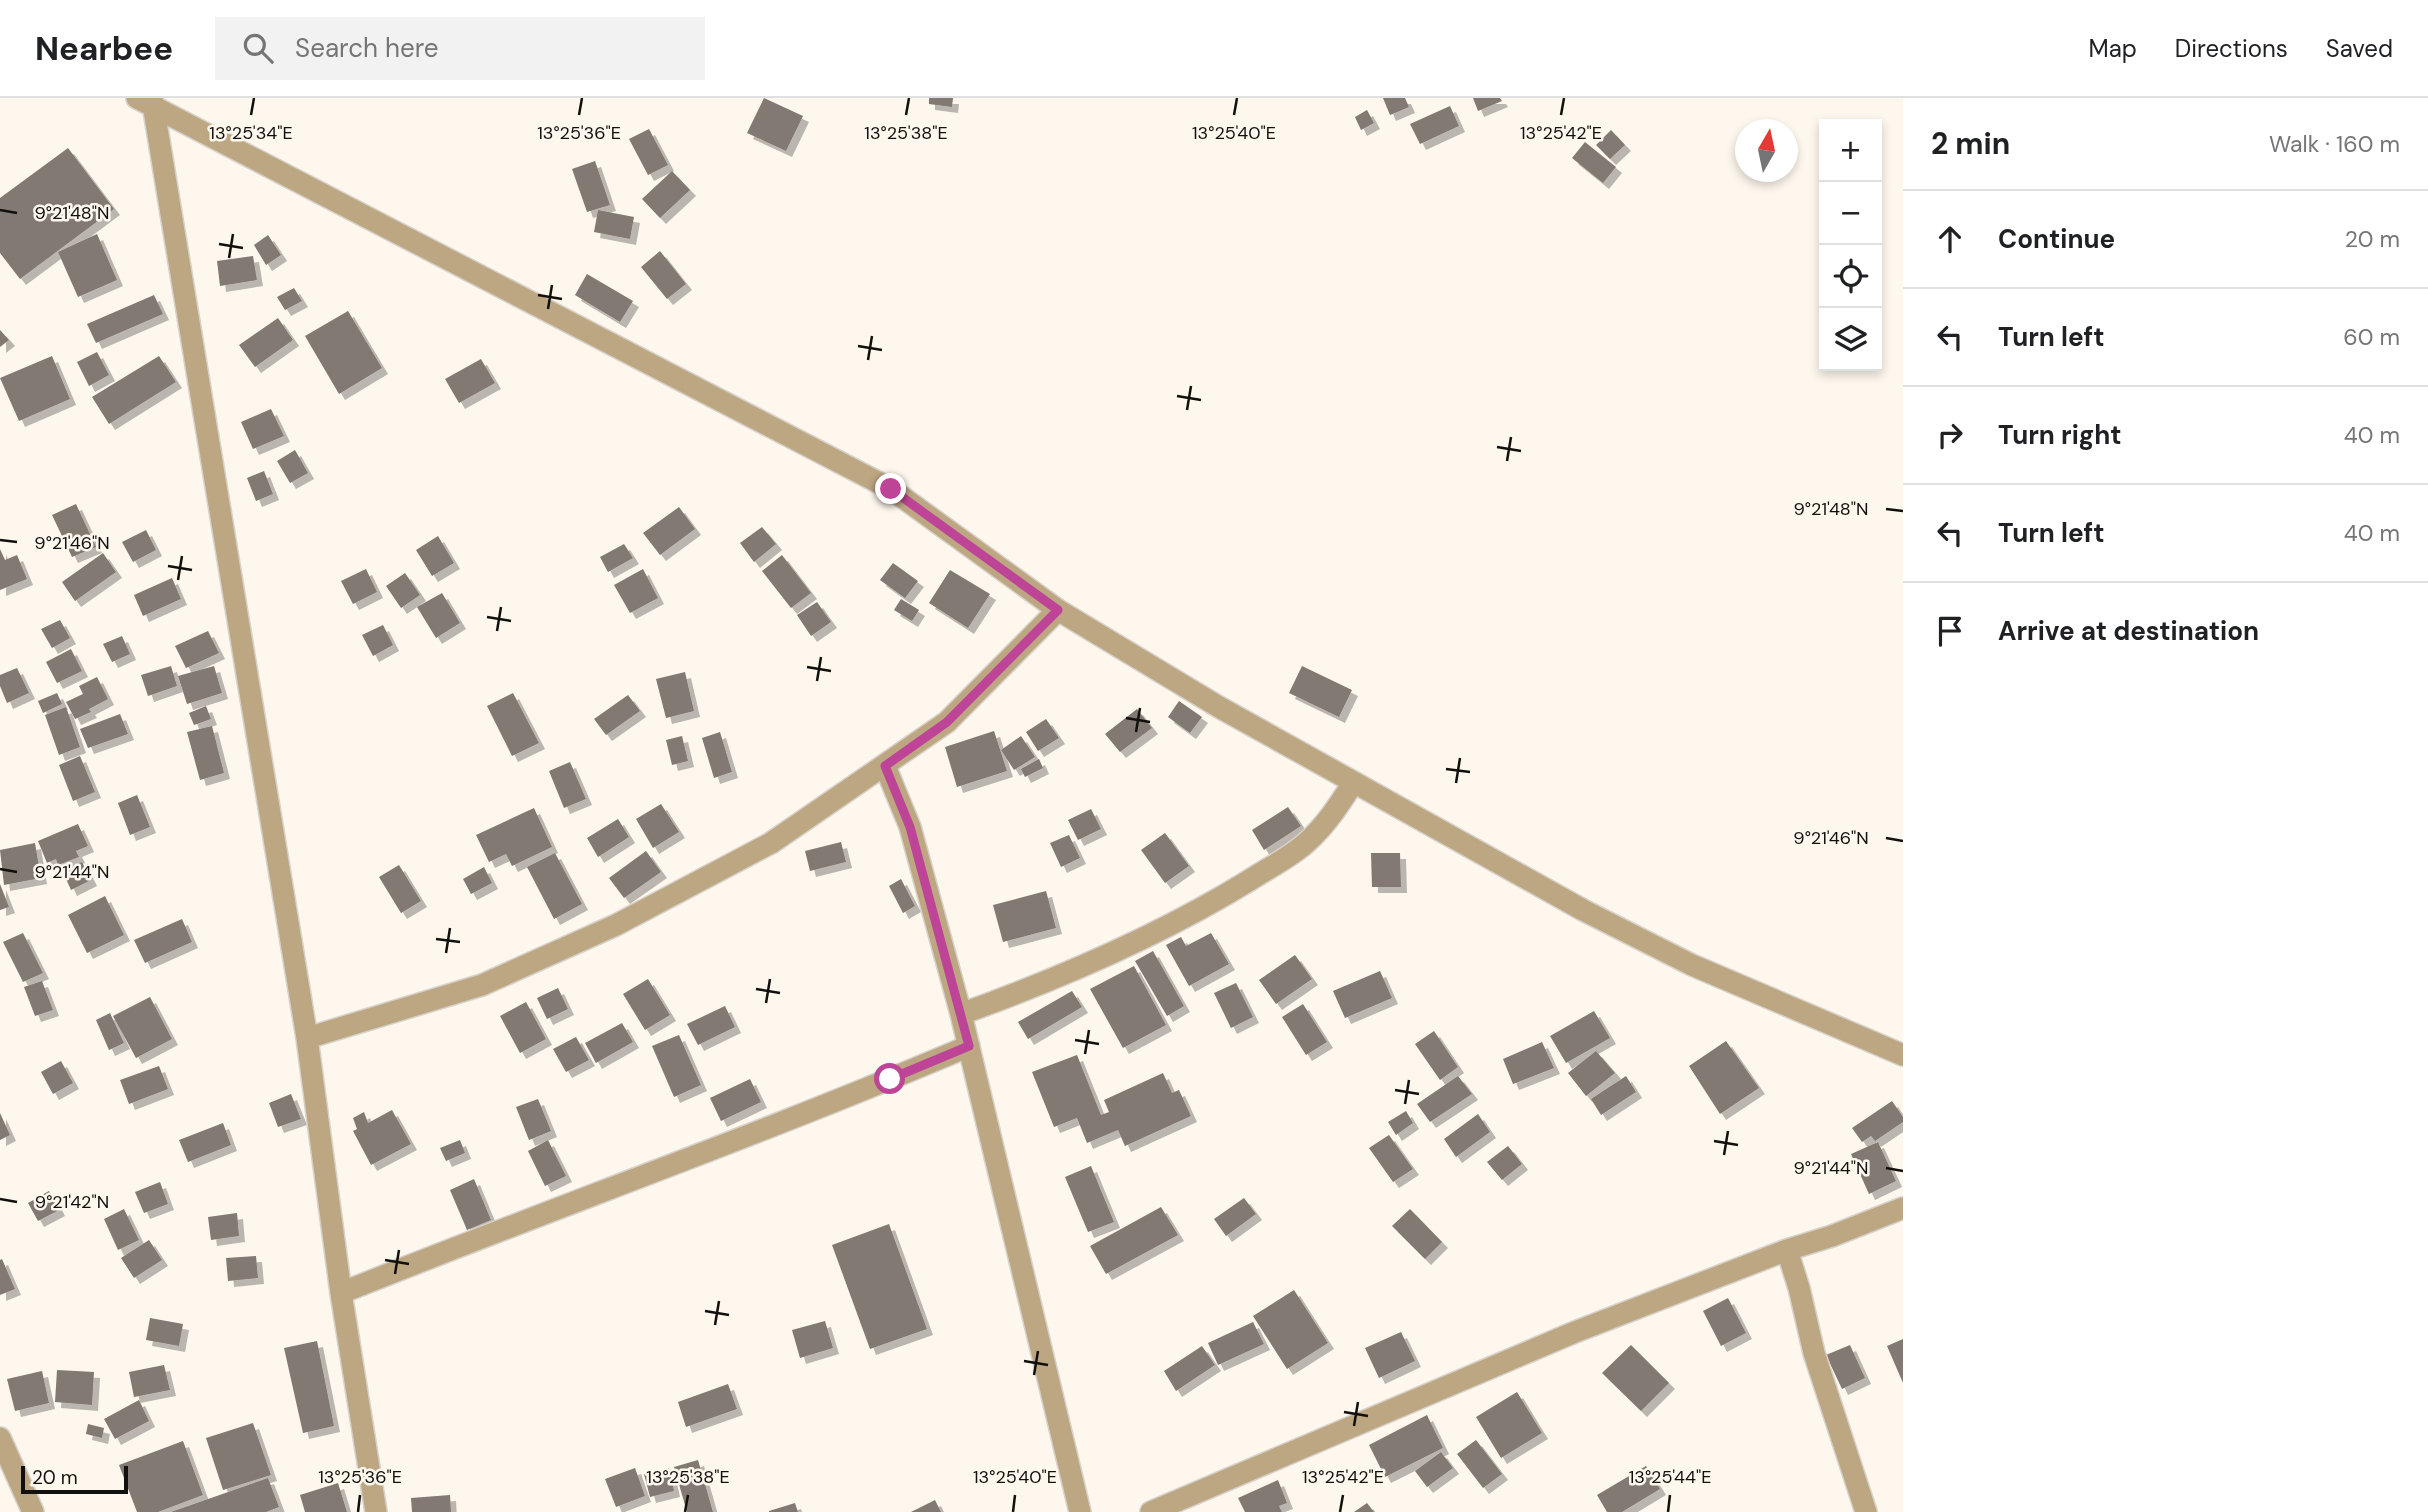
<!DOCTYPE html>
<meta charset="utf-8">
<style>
:root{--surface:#fff;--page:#f2f2f2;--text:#202124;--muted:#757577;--line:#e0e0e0}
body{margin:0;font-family:"DM Sans",sans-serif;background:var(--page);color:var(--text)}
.controls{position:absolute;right:21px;top:21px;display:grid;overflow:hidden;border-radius:0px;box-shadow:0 4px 10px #0003}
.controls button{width:63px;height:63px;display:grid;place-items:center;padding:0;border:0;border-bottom:2px solid var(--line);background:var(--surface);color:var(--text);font:35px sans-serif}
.compass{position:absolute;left:1735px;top:21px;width:63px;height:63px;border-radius:50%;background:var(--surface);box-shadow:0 4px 10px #0003;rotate:9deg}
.scale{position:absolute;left:21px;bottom:18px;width:107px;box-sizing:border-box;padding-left:7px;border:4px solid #12100d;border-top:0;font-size:19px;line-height:24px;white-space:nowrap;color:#12100d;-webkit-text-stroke:5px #fdf7ed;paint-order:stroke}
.stop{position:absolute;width:21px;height:21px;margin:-16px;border:5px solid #be4497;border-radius:50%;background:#fff}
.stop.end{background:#be4497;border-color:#fff;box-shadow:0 2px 7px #0008}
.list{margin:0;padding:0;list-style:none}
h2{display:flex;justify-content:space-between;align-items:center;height:91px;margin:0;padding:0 28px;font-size:30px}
h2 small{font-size:23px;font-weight:400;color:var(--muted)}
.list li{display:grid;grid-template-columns:46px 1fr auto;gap:21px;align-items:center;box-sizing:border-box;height:98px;padding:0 28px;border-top:2px solid var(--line)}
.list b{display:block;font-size:26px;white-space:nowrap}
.list em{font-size:23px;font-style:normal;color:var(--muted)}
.icon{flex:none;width:38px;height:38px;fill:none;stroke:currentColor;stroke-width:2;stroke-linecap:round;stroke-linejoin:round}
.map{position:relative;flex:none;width:1903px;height:1414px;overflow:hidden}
header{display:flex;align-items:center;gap:42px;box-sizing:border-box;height:98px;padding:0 35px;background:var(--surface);border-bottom:2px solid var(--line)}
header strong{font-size:33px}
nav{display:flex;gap:38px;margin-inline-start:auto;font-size:24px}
.search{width:490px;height:63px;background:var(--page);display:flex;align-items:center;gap:18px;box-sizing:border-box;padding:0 24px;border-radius:0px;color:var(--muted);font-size:26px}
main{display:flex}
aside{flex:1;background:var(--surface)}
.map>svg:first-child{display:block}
</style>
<header>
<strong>Nearbee</strong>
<div class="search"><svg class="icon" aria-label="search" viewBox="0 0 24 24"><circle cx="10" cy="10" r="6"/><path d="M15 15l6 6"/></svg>Search here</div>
<nav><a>Map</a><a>Directions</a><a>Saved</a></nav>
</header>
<main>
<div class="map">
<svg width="1903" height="1414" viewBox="0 0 1903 1414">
<defs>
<filter id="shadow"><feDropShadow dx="6" dy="6" stdDeviation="0" flood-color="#0004"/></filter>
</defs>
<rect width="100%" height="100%" fill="#fdf7ed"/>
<path fill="#817972" filter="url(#shadow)" d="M764,0L803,18L786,53L747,35Z
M929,0H953L952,9L929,6Z
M1383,0H1405L1409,9L1390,17Z
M1473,0H1500L1502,3L1478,13Z
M1450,8L1459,28L1420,46L1410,26Z
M1367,12L1374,25L1361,32L1355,19Z
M649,31L668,67L648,77L629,41Z
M1611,32L1625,47L1610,61L1596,47Z
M1585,44L1616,69L1603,85L1572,60Z
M68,50L114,111L20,181L0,155V100Z
M595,63L610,107L587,114L572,71Z
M672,73L690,92L660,120L642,101Z
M598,112L634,119L630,141L594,134Z
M97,136L117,182L78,199L58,154Z
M268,137L281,157L266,167L254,147Z
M660,153L686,186L667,201L641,169Z
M253,158L257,182L220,188L217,163Z
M587,176L633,203L620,224L575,197Z
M294,190L302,203L285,212L277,199Z
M154,197L163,216L96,245L87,226Z
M348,213L382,270L339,296L305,238Z
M278,220L293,242L255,269L239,247Z
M0,232L9,242L0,249Z
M97,254L109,277L89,288L77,264Z
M52,258L70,301L19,323L0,280Z
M159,258L176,284L109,326L92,299Z
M481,261L495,285L459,305L445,281Z
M271,311L284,338L253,351L241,324Z
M295,352L308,375L290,385L277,363Z
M264,373L273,396L256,403L247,380Z
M76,406L96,449L72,459L52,417Z
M679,409L695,431L660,457L643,435Z
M762,429L776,446L754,464L740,445Z
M146,432L156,452L133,464L122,444Z
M438,438L454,465L432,478L416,452Z
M624,446L633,460L608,474L600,459Z
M0,451L5,462L17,457L27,481L0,492Z
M103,455L116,474L75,503L62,484Z
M782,457L811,495L791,510L762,473Z
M893,465L918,483L905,500L880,482Z
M366,471L377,494L353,506L341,483Z
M643,471L658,500L630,515L614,487Z
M950,472L990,496L968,530L929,505Z
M405,475L420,497L401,510L386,488Z
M172,480L181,501L143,518L134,497Z
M442,495L460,525L436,540L417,509Z
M901,501L919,512L912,523L894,512Z
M817,504L831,524L811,538L797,517Z
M60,522L70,540L52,550L41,531Z
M383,527L393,547L373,558L362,537Z
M208,533L219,555L186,570L175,548Z
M122,538L130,556L112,564L103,546Z
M71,551L82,573L57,585L46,564Z
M171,568L177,588L148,598L141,577Z
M214,568L222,595L187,606L178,578Z
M1302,568L1352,592L1339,619L1289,595Z
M17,570L29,595L7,605L0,588V577Z
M685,574L694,613L666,620L656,581Z
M97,579L108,601L89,611L91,614L75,621L66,604L83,596L79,588Z
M57,595L62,606L43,615L38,603Z
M513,595L539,645L512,658L487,608Z
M628,597L640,613L606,637L594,621Z
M1179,603L1202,619L1190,635L1168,619Z
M206,608L211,621L194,627L189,615Z
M66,609L80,649L59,657L45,617Z
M1137,611L1152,630L1120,654L1105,636Z
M120,616L128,636L88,650L80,631Z
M1046,621L1059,640L1038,653L1026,634Z
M212,628L224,675L200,682L187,634Z
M994,633L1007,673L957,689L945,649Z
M720,634L732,674L714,680L702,640Z
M682,638L688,663L672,667L666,642Z
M1021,638L1035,659L1014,672L1001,652Z
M80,658L95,694L73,703L59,667Z
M1039,661L1043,670L1025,679L1021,671Z
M570,664L586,701L564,710L549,673Z
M137,697L150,729L130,737L118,705Z
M661,706L679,734L653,750L636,721Z
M1288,709L1301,728L1264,752L1252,732Z
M534,710L552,749L512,768L506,756L489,764L476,737Z
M1091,711L1101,731L1078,742L1068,722Z
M618,721L629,739L598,759L587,740Z
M78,726L88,748L76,753L79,759L58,767L56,761L47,765L38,743Z
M1165,735L1189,768L1165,785L1141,752Z
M1069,737L1080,760L1061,769L1050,745Z
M841,744L846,764L810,773L805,753Z
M35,745L41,780L4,787L0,752Z
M646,753L661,774L624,800L609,780Z
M555,755L582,806L554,821L527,769Z
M1371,755H1400L1401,789H1372Z
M82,764L91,782L71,792L63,774Z
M399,767L421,803L401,815L379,779Z
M484,769L492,785L471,796L463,781Z
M901,781L915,808L903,815L889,788Z
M0,786L9,809L0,812Z
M1046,793L1056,830L1003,844L993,807Z
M105,798L124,837L87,855L68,817Z
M182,821L192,844L145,865L134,842Z
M23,835L43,875L23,884L3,844Z
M1211,835L1229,866L1189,888L1166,847L1181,839L1186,848Z
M1153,853L1184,908L1167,918L1135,863Z
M1295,857L1312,881L1276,906L1259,882Z
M1134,868L1166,927L1123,950L1090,891Z
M1380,873L1392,900L1345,920L1333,893Z
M648,881L670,917L645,932L623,896Z
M42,883L53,912L35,918L24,889Z
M1236,885L1253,919L1231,930L1214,895Z
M558,890L568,911L547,921L537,900Z
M1072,893L1082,909L1028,941L1018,924Z
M150,899L172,941L136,960L113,918Z
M526,904L546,941L520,955L500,918Z
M1303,906L1327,944L1306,957L1282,919Z
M725,908L735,929L698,947L687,926Z
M1594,913L1610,940L1566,965L1550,938Z
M110,915L124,945L109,952L96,922Z
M622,925L633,944L596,965L585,945Z
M1434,933L1458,969L1440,982L1415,946Z
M679,937L701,987L674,999L652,948Z
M576,939L589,962L566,974L553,951Z
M1726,943L1759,990L1720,1016L1689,968Z
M1542,944L1554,970L1513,986L1503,961Z
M1596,953L1615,975L1586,998L1568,975Z
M1077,957L1101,1017L1109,1014L1104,1002L1163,975L1172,995L1179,992L1191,1018L1125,1048L1118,1032L1087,1045L1077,1020L1054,1029L1032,974Z
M61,963L73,985L53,996L41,974Z
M159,968L168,991L129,1006L120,982Z
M1458,978L1472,996L1430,1024L1417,1006Z
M1626,978L1636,994L1601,1017L1591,1001Z
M750,981L761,1004L721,1023L710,1000Z
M291,996L301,1021L278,1029L269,1005Z
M538,1001L551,1033L529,1042L516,1009Z
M1892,1003L1903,1019V1024L1875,1043L1871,1038L1862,1044L1852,1030Z
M392,1012L411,1046L371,1067L353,1033L357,1031L353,1020L364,1014L368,1025Z
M1406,1013L1413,1025L1396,1037L1388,1024Z
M0,1015L10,1037L0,1042Z
M1478,1016L1490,1034L1456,1059L1444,1041Z
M223,1025L231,1047L188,1064L179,1042Z
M1389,1037L1413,1071L1393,1084L1369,1050Z
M460,1042L465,1055L446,1063L440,1050Z
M548,1042L566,1078L545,1088L528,1053Z
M1878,1044L1896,1083L1869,1096L1851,1056Z
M1508,1048L1522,1066L1502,1082L1487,1064Z
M1091,1068L1114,1124L1088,1134L1065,1079Z
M474,1081L491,1122L467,1132L450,1092Z
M160,1084L168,1106L144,1115L135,1094Z
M49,1093L59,1112L38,1123L28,1105Z
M1244,1100L1256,1116L1226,1138L1214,1121Z
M1161,1109L1178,1137L1106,1176L1090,1148Z
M124,1111L139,1142L118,1152L104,1121Z
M1410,1111L1442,1144L1425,1161L1392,1128Z
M237,1115L239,1138L211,1142L208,1119Z
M889,1126L927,1231L870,1251L832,1147Z
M149,1142L162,1162L134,1180L121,1160Z
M256,1158L258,1180L228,1183L226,1160Z
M2,1161L15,1191L0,1197V1162Z
M1294,1192L1328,1245L1287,1271L1253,1218Z
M1728,1200L1746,1235L1721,1248L1703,1213Z
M150,1220L183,1226L179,1248L146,1242Z
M825,1223L833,1250L800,1260L792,1232Z
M1253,1224L1264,1246L1218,1267L1208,1245Z
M1401,1234L1415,1263L1379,1280L1365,1250Z
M1903,1241V1285L1887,1248Z
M317,1243L334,1328L303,1335L284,1250Z
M1631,1247L1669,1285L1641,1313L1602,1275Z
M1850,1247L1865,1280L1842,1291L1826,1257Z
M1202,1248L1215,1267L1176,1293L1164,1273Z
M164,1267L170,1292L134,1299L129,1274Z
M57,1272L94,1274L92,1307L55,1304Z
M42,1273L49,1305L15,1313L7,1281Z
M728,1286L737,1311L686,1329L678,1304Z
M1517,1294L1542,1335L1501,1360L1476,1319Z
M139,1302L149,1323L115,1341L104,1321Z
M1427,1317L1443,1350L1385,1379L1369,1347Z
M253,1325L271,1377L223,1392L206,1340Z
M88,1326L104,1330L102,1340L86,1336Z
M1476,1342L1502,1376L1483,1390L1457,1356Z
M183,1343L203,1397L158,1414H137L119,1367Z
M1441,1354L1453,1370L1427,1389L1415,1373Z
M698,1362L713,1414H687L674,1369Z
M1646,1368L1660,1391L1622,1414H1607L1597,1397Z
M635,1370L645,1398L616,1409L605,1381Z
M669,1370L674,1393L650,1399L644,1376Z
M268,1380L279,1409L266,1414H171Z
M1278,1382L1287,1405L1279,1408L1282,1414H1245L1238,1400Z
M338,1385L347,1414H305L300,1397Z
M450,1397L451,1414H412L411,1400Z
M935,1402L941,1414H911Z
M795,1405L798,1414H769V1413Z
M1367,1405L1374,1414H1354Z"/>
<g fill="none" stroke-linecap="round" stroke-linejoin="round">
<defs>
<path id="minor" d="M137,0L891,391L1058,512L1219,609L1583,812L1692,867L1903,957
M152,0L307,940L341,1195L376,1414
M885,668L910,729L961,916L1080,1414
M961,916C1061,880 1159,838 1250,782C1268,770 1291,759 1307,744C1326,727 1339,707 1353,685
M307,940L482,887L616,827L771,745L947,624L1058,512
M1787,1152L1799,1190L1814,1255L1866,1414
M341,1195C550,1111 762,1036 969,948
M0,1340L33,1414
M1151,1414L1575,1234L1787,1152L1832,1138L1903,1110"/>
</defs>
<use href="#minor" stroke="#d7d2c9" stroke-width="24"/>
<use href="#minor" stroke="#bda682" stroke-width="21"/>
</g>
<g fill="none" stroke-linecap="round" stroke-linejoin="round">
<path stroke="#be4497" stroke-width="9" d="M890,981L969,948L910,729L885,668L947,624L1058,512L891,391"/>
</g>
<path fill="none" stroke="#12100d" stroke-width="2.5" d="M251,17L254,0M579,17L582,0M906,17L909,0M1234,17L1237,0M1561,17L1564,0M0,112L17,115M219,146L243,150M229,160L233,136M538,197L562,201M548,211L552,187M858,248L882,252M868,262L872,238M1177,298L1201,302M1187,312L1191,288M1497,349L1521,353M1507,363L1511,339M1886,411L1903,413M0,442L17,444M168,468L192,472M178,482L182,458M487,519L511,523M497,533L501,509M807,569L831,573M817,583L821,559M1126,620L1150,624M1136,634L1140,610M1446,671L1470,674M1456,685L1460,660M1886,740L1903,743M0,771L17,774M436,841L460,844M446,855L450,830M756,891L780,895M766,905L770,881M1075,942L1099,946M1085,956L1089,932M1395,992L1419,996M1405,1006L1409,982M1714,1043L1738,1047M1724,1057L1728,1033M1886,1070L1903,1073M0,1101L17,1104M385,1162L409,1166M395,1176L399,1152M705,1213L729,1217M715,1227L719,1203M1024,1263L1048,1267M1034,1277L1038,1253M1344,1314L1368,1318M1354,1328L1358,1304M358,1414L360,1397M685,1414L688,1397M1013,1414L1015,1397M1340,1414L1343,1397M1668,1414L1670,1397"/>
<g font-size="18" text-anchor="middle" fill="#12100d" stroke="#fdf7ed" stroke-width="5" stroke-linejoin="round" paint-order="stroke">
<text x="251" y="41">13°25'34"E</text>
<text x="579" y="41">13°25'36"E</text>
<text x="906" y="41">13°25'38"E</text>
<text x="1234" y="41">13°25'40"E</text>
<text x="1561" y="41">13°25'42"E</text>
<text x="72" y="121">9°21'48"N</text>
<text x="1831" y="417">9°21'48"N</text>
<text x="72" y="451">9°21'46"N</text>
<text x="1831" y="746">9°21'46"N</text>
<text x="72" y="780">9°21'44"N</text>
<text x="1831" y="1076">9°21'44"N</text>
<text x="72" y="1110">9°21'42"N</text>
<text x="360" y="1385">13°25'36"E</text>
<text x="688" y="1385">13°25'38"E</text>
<text x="1015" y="1385">13°25'40"E</text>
<text x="1343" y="1385">13°25'42"E</text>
<text x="1670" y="1385">13°25'44"E</text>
</g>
</svg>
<div class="controls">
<button>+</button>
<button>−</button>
<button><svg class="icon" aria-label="locate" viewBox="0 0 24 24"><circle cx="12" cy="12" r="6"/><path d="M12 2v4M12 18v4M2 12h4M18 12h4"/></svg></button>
<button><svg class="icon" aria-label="layers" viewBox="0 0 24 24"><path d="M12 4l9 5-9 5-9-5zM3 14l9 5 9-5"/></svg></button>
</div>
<svg class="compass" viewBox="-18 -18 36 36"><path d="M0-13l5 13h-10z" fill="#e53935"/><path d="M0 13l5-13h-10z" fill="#757577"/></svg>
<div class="scale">20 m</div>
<div class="stop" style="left:890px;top:981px"></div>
<div class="stop end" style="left:891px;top:391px"></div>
</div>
<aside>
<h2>2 min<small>Walk · 160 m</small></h2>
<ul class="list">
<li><svg class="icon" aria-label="ahead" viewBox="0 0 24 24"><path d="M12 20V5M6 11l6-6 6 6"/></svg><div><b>Continue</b></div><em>20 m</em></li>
<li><svg class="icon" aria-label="left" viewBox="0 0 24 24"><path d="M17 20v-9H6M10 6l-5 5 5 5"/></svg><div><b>Turn left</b></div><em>60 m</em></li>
<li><svg class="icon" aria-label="right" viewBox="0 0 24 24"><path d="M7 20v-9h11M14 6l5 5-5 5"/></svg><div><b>Turn right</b></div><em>40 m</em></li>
<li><svg class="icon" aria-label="left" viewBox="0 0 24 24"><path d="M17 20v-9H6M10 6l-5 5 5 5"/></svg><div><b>Turn left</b></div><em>40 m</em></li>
<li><svg class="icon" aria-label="arrive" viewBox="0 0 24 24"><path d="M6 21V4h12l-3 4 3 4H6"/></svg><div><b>Arrive at destination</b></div></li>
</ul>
</aside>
</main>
